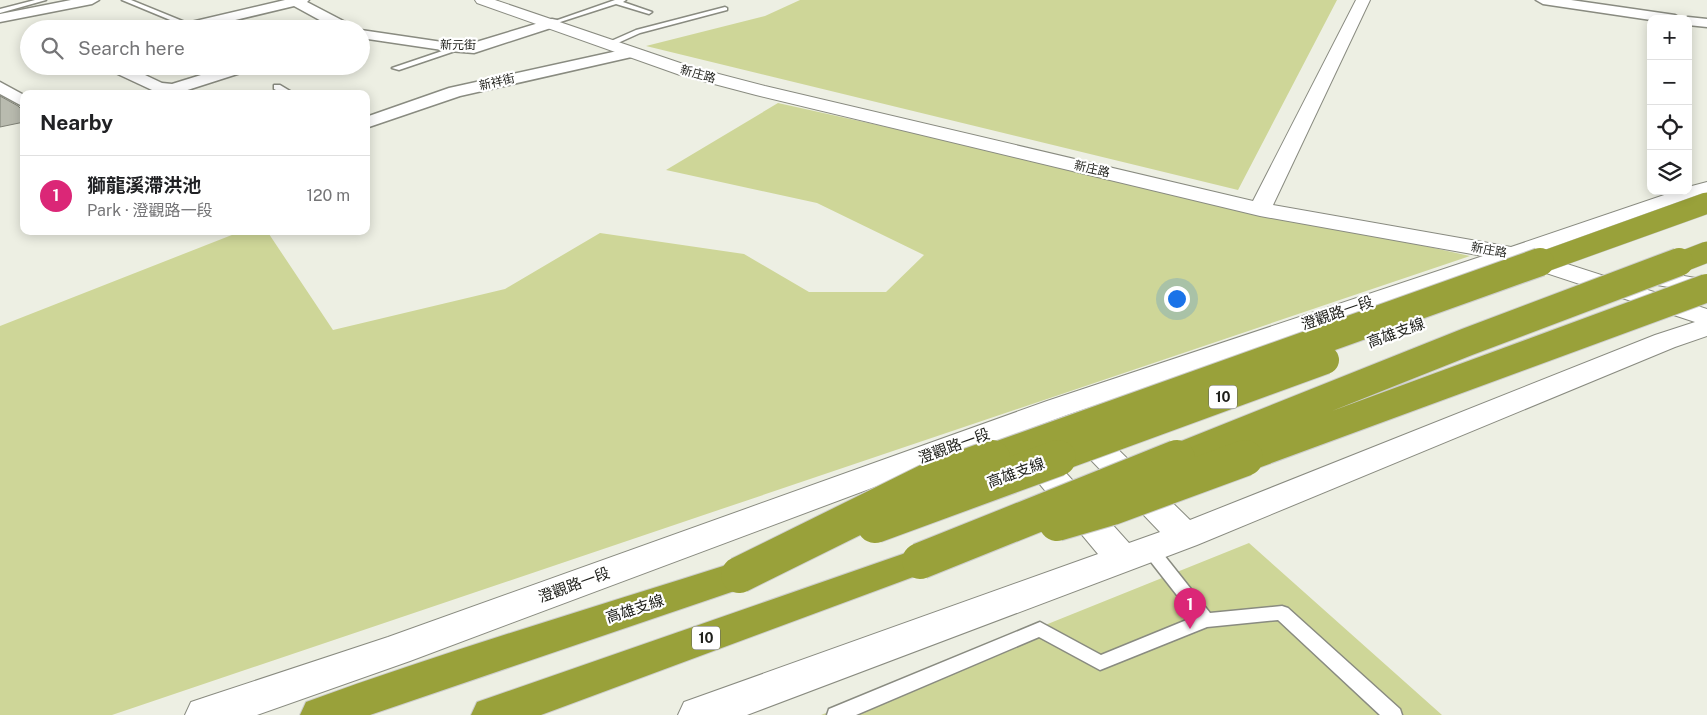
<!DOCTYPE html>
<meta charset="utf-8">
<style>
:root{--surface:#fff;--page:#f6f6f6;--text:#202124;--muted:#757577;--line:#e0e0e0;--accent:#db2777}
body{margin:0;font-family:"Public Sans","Noto Sans TC",sans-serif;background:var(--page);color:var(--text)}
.controls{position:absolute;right:15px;top:15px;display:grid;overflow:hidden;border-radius:10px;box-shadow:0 2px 12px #0003}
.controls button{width:45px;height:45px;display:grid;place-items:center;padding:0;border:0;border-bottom:1px solid var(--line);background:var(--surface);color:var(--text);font:25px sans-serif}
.you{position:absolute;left:1176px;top:298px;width:18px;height:18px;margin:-12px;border:4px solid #fff;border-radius:50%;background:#1a73e8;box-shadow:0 0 0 8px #1a73e833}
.badge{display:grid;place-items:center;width:32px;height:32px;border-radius:50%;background:var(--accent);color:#fff;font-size:16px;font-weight:700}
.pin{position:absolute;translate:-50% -41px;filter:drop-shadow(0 1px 2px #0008)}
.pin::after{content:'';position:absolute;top:26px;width:18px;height:15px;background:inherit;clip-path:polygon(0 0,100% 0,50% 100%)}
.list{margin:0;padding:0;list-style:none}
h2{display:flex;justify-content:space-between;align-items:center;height:65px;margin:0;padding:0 20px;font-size:21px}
h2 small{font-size:16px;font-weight:400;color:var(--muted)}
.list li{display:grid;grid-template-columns:32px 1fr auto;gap:15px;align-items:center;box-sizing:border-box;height:80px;padding:0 20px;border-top:1px solid var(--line)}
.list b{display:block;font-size:19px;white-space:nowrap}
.list p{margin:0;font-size:16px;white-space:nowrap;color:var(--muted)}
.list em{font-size:16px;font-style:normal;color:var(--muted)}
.icon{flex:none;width:28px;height:28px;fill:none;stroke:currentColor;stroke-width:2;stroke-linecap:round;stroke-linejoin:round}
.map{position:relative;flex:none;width:1707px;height:715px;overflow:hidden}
.search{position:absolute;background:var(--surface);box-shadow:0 2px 12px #0003;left:20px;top:20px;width:350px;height:55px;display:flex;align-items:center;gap:12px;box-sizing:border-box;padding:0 18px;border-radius:28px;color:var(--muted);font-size:19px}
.panel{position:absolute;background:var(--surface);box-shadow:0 2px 12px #0003;left:20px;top:90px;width:350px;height:145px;border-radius:10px}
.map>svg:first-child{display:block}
</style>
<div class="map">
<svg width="1707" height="715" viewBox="0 0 1707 715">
<rect width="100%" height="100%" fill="#edefe3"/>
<path fill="#ced698" d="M800,0H1337L1238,190L646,46L765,16Z
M778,103L1470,256L112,715H0V326L242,231H267L333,330L505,289L600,233L744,254L809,292H886L924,255L817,203L666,170Z
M1249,543L1442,715H821Z"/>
<path fill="#b9bbaf" stroke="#7f8176" d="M0,96L18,106L24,112V122L0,127Z"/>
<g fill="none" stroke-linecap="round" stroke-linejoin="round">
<defs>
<path id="service" d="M35,0H46L0,13V9Z
M122,0H131L202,29H192Z
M615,0H626L623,2L652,12L649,14L616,4L554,24L549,23Z
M725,7L727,8V10L640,33L609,47L602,45L636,30Z
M457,46L464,48L399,70L392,68Z
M332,66H344L346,68L342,70Z
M274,85H280L295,94H284L274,89Z
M1150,543L1156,545L1210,613L1282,606L1288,608L1400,709L1402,715H1380L1278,620L1207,627L1100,670L1039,637L856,715H827L829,709L1040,622L1101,655L1194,617L1144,553L1142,549L1144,545Z"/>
<path id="minor" d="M71,0H99L92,4L0,22V14Z
M285,0H309L307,2L353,26L355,29H336L294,6L198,29H172L174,26Z
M1536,0H1571L1675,15L1682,19L1651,20L1543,4Z
M1688,17L1707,19V27L1688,25V19H1683Z
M552,19L557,20L559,23L557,26L474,53L449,51L361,38V30L449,43H473Z
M631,48L636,50L639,53L636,56L460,96L366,128V117L449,88Z
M105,66H126L162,83L172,84L230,66H255L253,69L175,94H149L152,90L107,69Z
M0,82L24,95V107L0,94Z"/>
<path id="tertiary" d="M475,0H495L692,67L765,86L1253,201L1356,0H1370L1273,205L1511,247L1676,191H1688V187L1707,182V195L1536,254L1707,309V336L1675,347L1197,545L747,715H678L684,702L1098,554L1017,457L1012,450L1017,443L1028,440L1039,443L1129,543L1160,532L1067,435L1063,428L1067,421L1078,418L1089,421L1190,520L1655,335L1695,322L1513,262L1067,415L410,661L257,715H185L191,702L206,697L388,637L1047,401L1483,256L1260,216L756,95L680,75L477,3Z
M1633,267L1707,280V294L1624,279L1621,274L1624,269Z"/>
<path id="motorway" d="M920,548L932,552L938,561L932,570L541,715H471L477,702Z
M739,561L752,565L757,575L752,585L370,715H300L306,702C449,650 595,607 739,561Z"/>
</defs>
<use href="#service" stroke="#898b80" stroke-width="3"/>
<use href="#minor" stroke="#898b80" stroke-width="3"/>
<use href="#tertiary" stroke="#898b80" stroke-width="2"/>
<use href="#motorway" stroke="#cdcecc" stroke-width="2"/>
<use href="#service" fill="#fff" fill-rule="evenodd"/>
<use href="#minor" fill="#fff" fill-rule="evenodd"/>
<use href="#tertiary" fill="#fff" fill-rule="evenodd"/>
<use href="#motorway" fill="#99a13a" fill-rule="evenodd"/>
<defs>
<path id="motorway-bridge-far2" d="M1537,264L1707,203
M1676,264L1707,252"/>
<path id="motorway-bridge-far1" d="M988,459L1540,262
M1054,459L1325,360
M1174,459L1467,342L1679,262
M1242,459L1707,288"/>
<path id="motorway-bridge" d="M1057,523L1112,507L1245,458
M875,525L1058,458
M920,561L1177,458
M739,575L933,479L992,458"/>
</defs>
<use href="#motorway-bridge-far2" stroke="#cdcecc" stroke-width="22" stroke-linecap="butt"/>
<use href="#motorway-bridge-far1" stroke="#cdcecc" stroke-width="30" stroke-linecap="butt"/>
<use href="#motorway-bridge" stroke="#cdcecc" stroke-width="38" stroke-linecap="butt"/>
<use href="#motorway-bridge-far2" stroke="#99a13a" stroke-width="21"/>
<use href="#motorway-bridge-far1" stroke="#99a13a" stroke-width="28"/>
<use href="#motorway-bridge" stroke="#99a13a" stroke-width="36"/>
</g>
<g text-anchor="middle" stroke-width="4.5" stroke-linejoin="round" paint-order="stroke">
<g font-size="12" fill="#1d1e19" stroke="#fff">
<text transform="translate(458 45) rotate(1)" y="4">新元街</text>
<text transform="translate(698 74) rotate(16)" y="4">新庄路</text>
<text transform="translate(497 82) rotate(-13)" y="4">新祥街</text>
<text transform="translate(1092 169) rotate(13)" y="4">新庄路</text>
<text transform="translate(1489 250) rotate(10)" y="4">新庄路</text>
</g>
<g fill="#fff" stroke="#61625e" stroke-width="1">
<rect x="1209" y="385.5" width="28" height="23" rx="4"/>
<rect x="692" y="626.5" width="28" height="23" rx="4"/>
</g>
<g font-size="14" font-weight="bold" fill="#1d1e19">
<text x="1223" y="402">10</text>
<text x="706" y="643">10</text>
</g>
<g font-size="15" fill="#1d1e19" stroke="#fff">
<text transform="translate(1337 313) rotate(-19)" y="5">澄觀路一段</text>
<text transform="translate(1396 333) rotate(-20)" y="5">高雄支線</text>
<text transform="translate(954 446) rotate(-20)" y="5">澄觀路一段</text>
<text transform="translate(1016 473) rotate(-20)" y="5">高雄支線</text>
<text transform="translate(574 585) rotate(-20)" y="5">澄觀路一段</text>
<text transform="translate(635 609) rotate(-18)" y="5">高雄支線</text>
</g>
</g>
</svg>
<div class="controls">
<button>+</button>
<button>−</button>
<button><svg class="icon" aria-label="locate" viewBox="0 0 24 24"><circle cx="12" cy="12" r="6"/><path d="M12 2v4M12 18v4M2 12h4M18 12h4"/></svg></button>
<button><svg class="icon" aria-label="layers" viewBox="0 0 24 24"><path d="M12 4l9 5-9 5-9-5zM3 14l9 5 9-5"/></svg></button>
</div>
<div class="you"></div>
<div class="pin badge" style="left:1190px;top:629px">1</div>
<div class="search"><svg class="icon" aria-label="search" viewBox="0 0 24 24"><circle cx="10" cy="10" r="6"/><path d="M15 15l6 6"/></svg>Search here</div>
<section class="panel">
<h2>Nearby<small></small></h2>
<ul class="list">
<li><span class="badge">1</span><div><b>獅龍溪滯洪池</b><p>Park · 澄觀路一段</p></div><em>120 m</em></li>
</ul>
</section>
</div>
